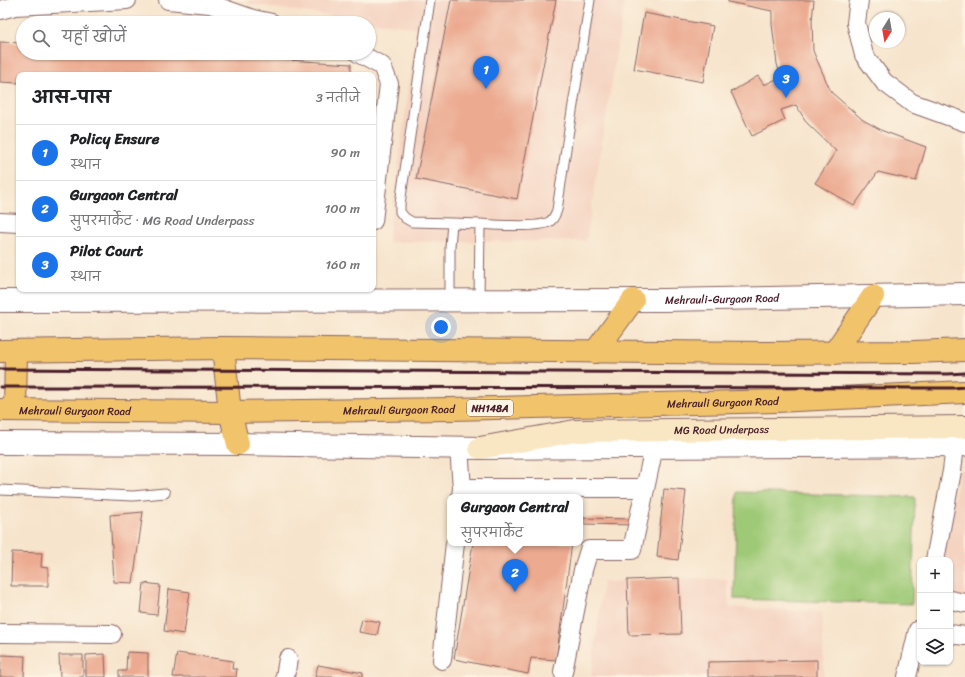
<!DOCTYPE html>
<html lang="hi">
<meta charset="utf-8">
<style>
:root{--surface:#fff;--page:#f6f6f6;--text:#202124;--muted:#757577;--line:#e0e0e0;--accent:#1a73e8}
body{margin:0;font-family:Sriracha,"Playpen Sans Deva",sans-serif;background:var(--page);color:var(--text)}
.controls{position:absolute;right:12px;bottom:12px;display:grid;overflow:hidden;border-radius:8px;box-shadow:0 1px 3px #0004}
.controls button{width:36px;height:36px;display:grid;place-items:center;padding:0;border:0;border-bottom:1px solid var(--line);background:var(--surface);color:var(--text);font:20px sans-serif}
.compass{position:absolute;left:869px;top:12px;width:36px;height:36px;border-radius:50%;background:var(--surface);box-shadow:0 1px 3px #0004;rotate:191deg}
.you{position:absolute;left:441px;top:327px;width:14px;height:14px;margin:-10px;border:3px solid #fff;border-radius:50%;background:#1a73e8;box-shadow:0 0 0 6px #1a73e833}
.badge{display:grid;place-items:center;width:26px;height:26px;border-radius:50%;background:var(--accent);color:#fff;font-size:13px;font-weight:700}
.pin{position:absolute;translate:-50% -33px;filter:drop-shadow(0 1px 2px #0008)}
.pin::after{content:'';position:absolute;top:21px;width:14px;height:12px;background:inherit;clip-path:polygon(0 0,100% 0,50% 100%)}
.popup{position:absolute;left:447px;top:494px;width:136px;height:52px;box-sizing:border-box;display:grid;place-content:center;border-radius:8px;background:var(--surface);filter:drop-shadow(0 1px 3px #0005);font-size:13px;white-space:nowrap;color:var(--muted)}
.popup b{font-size:15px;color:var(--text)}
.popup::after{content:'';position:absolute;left:50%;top:100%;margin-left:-8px;border:8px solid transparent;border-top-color:var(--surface)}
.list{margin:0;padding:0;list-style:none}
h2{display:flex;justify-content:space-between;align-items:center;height:52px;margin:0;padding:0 16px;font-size:17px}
h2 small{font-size:13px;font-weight:400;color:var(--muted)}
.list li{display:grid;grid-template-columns:26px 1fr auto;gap:12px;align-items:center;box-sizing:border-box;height:56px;padding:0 16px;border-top:1px solid var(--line)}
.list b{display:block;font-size:15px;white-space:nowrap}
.list p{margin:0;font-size:13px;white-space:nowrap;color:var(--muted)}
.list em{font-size:13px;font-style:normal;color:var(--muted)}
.icon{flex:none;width:22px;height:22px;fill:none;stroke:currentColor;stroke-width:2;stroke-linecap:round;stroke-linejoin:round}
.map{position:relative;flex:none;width:965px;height:677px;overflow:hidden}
.search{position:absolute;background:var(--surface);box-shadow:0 1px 3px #0004;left:16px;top:16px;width:360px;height:44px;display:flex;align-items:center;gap:10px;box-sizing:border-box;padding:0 14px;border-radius:22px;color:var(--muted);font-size:15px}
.panel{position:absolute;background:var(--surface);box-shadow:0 1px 3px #0004;left:16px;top:72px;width:360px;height:220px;border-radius:8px}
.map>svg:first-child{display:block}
</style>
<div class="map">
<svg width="965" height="677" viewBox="0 0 965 677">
<rect width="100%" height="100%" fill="#fcf5e5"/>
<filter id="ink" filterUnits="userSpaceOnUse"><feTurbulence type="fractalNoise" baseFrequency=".025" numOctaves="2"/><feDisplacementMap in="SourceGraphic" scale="8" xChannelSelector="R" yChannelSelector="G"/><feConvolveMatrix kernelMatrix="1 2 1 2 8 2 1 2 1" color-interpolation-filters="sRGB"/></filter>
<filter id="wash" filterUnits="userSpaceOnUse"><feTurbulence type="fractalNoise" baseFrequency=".012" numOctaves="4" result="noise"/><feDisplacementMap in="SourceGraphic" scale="16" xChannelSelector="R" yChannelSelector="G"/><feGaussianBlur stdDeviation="0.9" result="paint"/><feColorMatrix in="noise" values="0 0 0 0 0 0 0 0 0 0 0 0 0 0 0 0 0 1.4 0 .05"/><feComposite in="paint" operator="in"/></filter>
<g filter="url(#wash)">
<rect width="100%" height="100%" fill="#f7e4cc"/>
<path fill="#f5d3c1" d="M249,0H625L586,241L388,242L417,28L248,4Z
M959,470L965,471V606L950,603V560H943Z
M691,578L727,579L729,607L822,612L824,677H591L603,582Z"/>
<path fill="#9ec976" stroke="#747450" d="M737,492L915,497L912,604L734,599Z"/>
<g id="blocks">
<path fill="#ecaa91" d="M451,0H556L517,199L416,179Z
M728,0H814L812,20L813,51L831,92L863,120L883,131L926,147L916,181L878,172L854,206L815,183L836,151L807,123L796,105L781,110L785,120L752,136L731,92L758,76L764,85L781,77L777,64L772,24V11L728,2Z
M644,13L713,26L703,82L634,69Z
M0,42L23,43V53H176L351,64V75H19V83L0,82Z
M664,489L686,491L678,560L657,557Z
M143,512L133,583L114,582L110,515Z
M580,518L635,519L637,525L580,524Z
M473,543H572L556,660L531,658L528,674L454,659Z
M12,552L42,553L41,567L48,568V586H11Z
M679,578L681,634L629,635L627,580Z
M144,583L160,585L157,615L141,613Z
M169,589L190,592L184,634L164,631Z
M362,619L380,622L377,635L359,632Z
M127,652L148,653V677H119V671H126Z
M177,653L233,661L232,669H237L236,677H173Z
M105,654L106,677H86V655Z
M1,655L25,656L24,677H0Z
M59,655H83V677H60Z
M817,660V677H708V662Z
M318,665L363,673L362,677H315Z"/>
</g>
</g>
<g filter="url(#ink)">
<use href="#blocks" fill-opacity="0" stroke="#876463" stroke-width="1"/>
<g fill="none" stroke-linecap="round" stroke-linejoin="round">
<defs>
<path id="service" d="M430,0L400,204V212L405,218L412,222L452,223L450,247V300
M452,223L480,224
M479,300L480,224C494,225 538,228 549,222C554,219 555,215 557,210L567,142L590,0
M0,490L133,496L165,493"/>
<path id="minor" d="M168,0L210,4L253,19L272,23
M859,0L856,23L864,55L884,82L912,103L965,122
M0,10L15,6L127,0
M358,53L382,66L389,84L373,221
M0,222L19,223
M459,448L462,488L461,497
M462,488H645
M935,560L952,471L955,446
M950,600L965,603
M0,633L112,634
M950,634L965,636
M442,660L455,543
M563,672L583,570L589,550H632L654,447
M285,677L288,659
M907,677L918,630H920"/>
<g id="tertiary">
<path id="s1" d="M0,301L665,300L965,294"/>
<path d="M0,443L238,444L480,448L965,445"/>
</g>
<g id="secondary">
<path id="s2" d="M480,448L575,431L965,427"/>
</g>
<g id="trunk">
<path d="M223,348L230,412L238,444"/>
<path d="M0,351L223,348L763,353L913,352L965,350"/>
<path d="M595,352L633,300"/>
<path d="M834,353L873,296"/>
<path id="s3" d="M0,410L230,412L451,409L776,401L965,392"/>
<path d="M15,410L16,351"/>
</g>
</defs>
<use href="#service" stroke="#876463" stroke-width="11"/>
<use href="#minor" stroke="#876463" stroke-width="20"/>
<use href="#tertiary" stroke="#876463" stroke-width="24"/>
<use href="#secondary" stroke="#876463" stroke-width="24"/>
<use href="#trunk" stroke="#876463" stroke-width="24"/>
<use href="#service" stroke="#fff" stroke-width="9"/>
<use href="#minor" stroke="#fff" stroke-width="18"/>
<use href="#tertiary" stroke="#fff" stroke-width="22"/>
<use href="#secondary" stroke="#f9e7c3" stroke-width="22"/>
<use href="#trunk" stroke="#f1c36a" stroke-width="22"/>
<path stroke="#4a1f2b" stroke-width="3" d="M0,369L948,374L965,373
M0,387L953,388L965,387"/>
</g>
</g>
<g text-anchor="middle" stroke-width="3.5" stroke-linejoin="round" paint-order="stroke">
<rect fill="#fcf5e5" stroke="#7f5f63" stroke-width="1" x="467" y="400" width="46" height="16" rx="3"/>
<g font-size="10" font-weight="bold" fill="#4a1f2b">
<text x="490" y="412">NH148A</text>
</g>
<g font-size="11" fill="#4a1f2b" stroke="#fcf5e5">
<text dy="4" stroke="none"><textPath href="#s1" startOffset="722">Mehrauli-Gurgaon Road</textPath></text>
<text dy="4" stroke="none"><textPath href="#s3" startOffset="723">Mehrauli Gurgaon Road</textPath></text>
<text dy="4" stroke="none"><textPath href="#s3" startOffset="399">Mehrauli Gurgaon Road</textPath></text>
<text dy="4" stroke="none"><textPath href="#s3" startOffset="75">Mehrauli Gurgaon Road</textPath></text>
<text dy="4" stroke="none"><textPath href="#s2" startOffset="243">MG Road Underpass</textPath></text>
</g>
</g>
</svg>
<div class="controls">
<button>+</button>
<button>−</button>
<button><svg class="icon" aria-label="layers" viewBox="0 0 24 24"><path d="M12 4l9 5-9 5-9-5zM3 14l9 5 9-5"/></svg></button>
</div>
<svg class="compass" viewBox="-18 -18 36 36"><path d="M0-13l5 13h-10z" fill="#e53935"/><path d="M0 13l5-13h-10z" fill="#757577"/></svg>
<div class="you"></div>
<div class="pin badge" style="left:486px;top:89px">1</div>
<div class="pin badge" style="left:515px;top:592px">2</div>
<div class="popup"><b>Gurgaon Central</b>सुपरमार्केट</div>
<div class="pin badge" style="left:786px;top:98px">3</div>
<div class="search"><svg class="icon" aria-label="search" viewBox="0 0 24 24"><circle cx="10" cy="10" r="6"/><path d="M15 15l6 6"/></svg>यहाँ खोजें</div>
<section class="panel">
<h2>आस-पास<small>3 नतीजे</small></h2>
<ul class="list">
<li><span class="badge">1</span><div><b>Policy Ensure</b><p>स्थान</p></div><em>90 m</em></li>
<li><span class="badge">2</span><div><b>Gurgaon Central</b><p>सुपरमार्केट · MG Road Underpass</p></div><em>100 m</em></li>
<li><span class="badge">3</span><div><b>Pilot Court</b><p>स्थान</p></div><em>160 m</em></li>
</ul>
</section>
</div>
